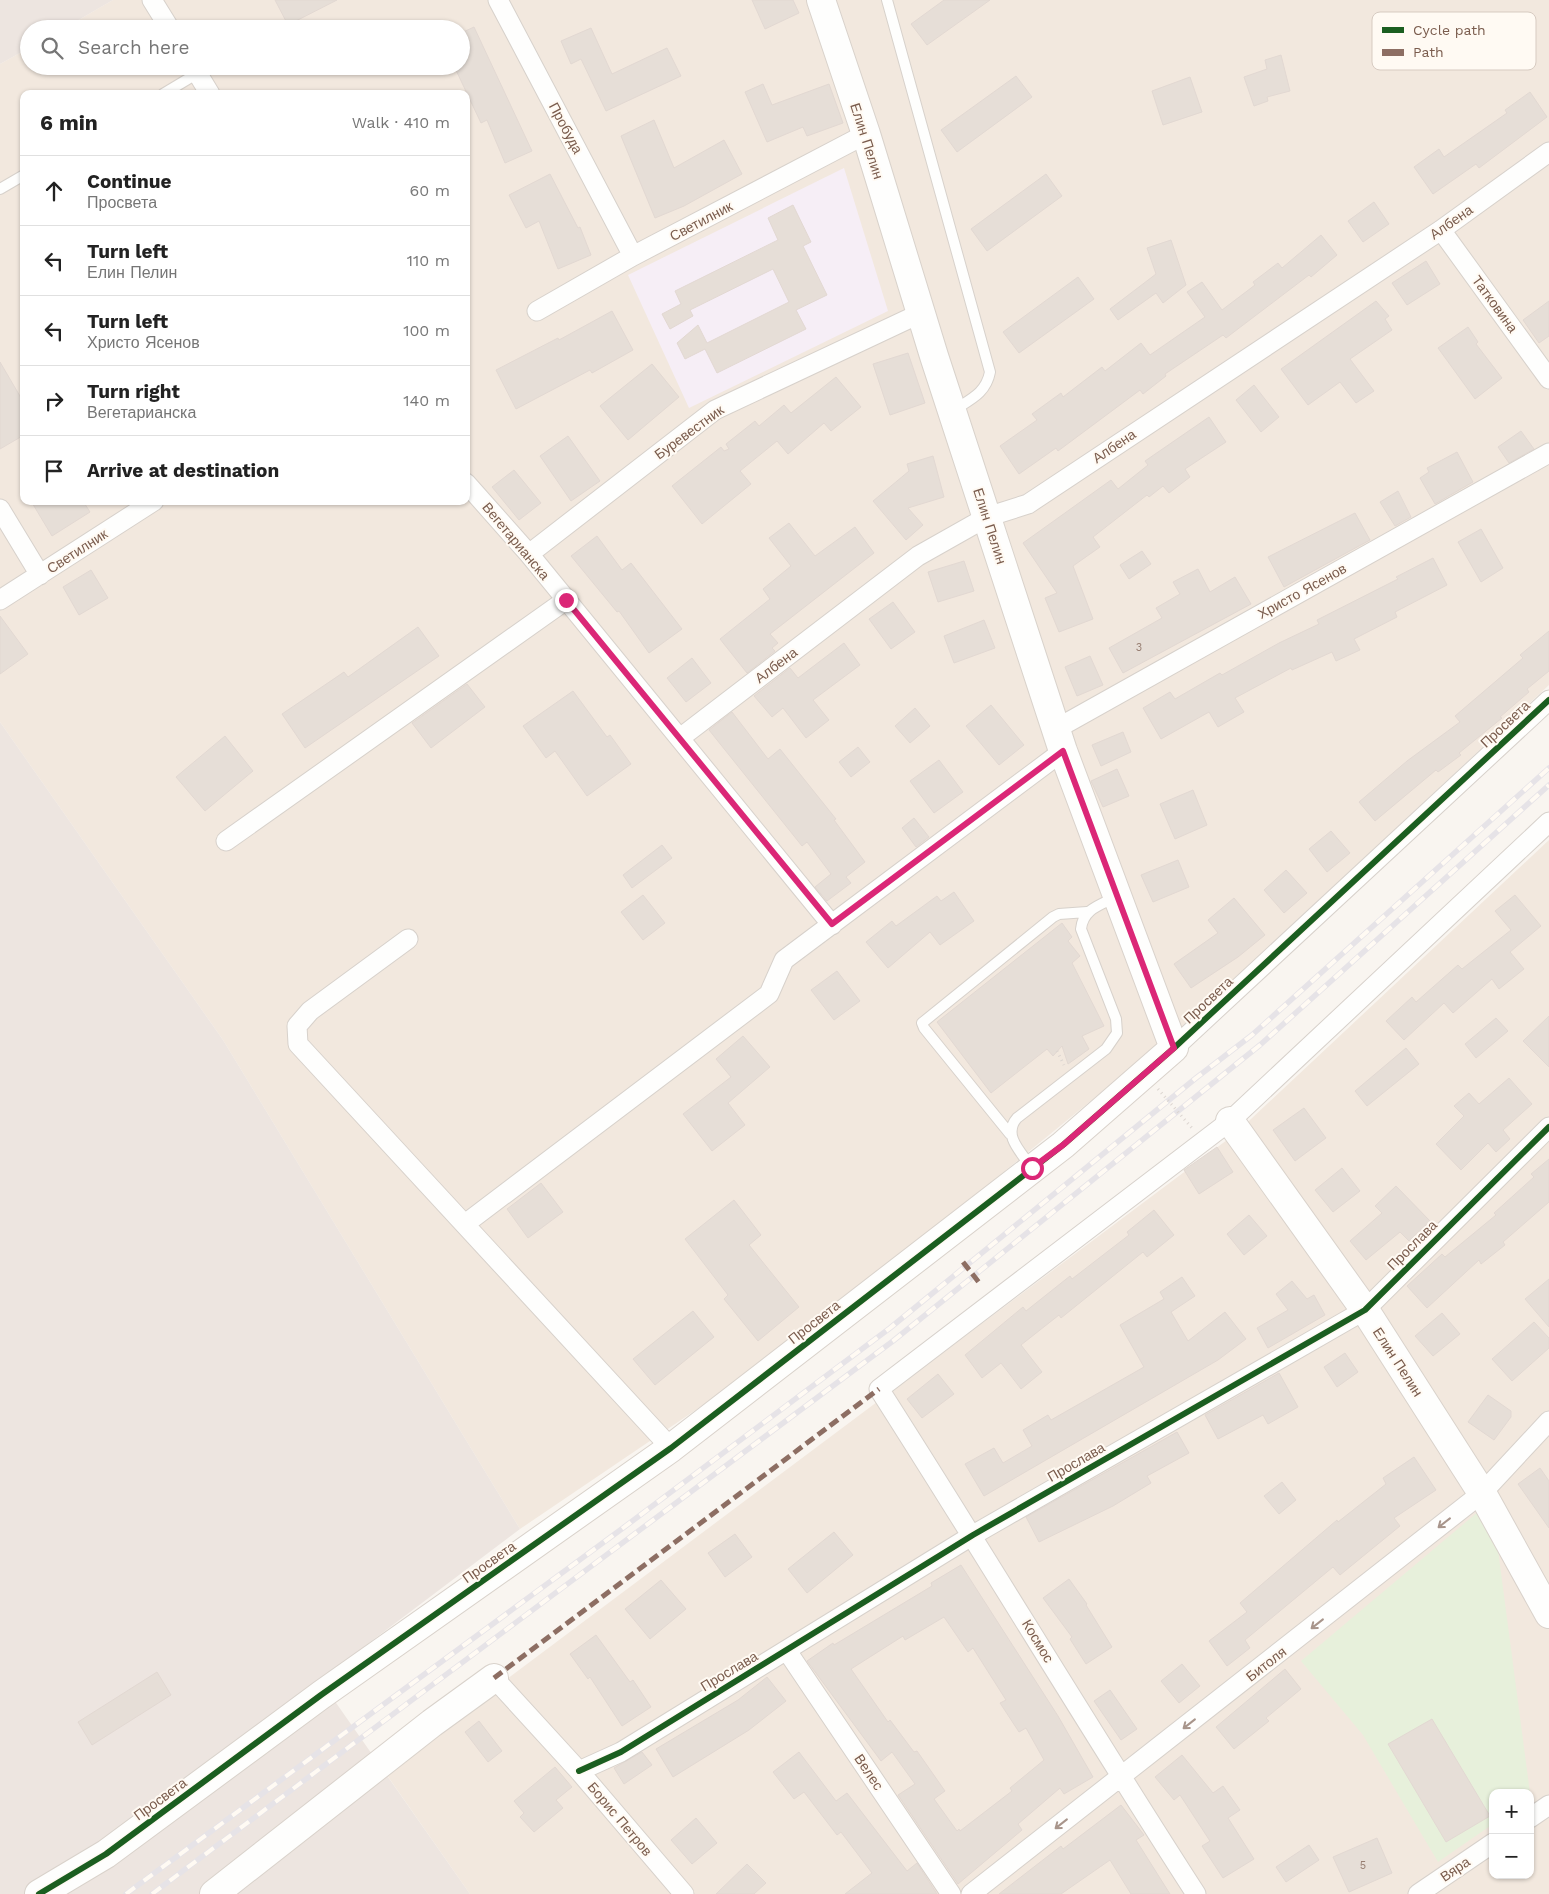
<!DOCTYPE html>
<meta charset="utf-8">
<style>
:root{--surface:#fff;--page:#f2f2f2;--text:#222;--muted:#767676;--line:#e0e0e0}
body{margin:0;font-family:"Work Sans",sans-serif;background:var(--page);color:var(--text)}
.controls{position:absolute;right:15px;bottom:15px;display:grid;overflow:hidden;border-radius:10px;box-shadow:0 1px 4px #0004}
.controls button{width:45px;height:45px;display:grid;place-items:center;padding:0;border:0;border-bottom:1px solid var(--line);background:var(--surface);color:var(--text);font:25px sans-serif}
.stop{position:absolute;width:15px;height:15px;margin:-11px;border:4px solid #db2777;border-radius:50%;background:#fff}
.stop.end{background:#db2777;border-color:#fff;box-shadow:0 1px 5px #0008}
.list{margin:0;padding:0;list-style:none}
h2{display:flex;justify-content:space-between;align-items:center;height:65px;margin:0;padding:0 20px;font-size:21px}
h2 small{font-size:16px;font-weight:400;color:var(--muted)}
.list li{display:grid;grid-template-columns:32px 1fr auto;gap:15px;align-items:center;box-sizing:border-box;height:70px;padding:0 20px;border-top:1px solid var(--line)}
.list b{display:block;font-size:19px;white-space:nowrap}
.list p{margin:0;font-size:16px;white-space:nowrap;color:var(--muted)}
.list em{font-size:16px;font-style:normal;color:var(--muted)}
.icon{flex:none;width:28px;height:28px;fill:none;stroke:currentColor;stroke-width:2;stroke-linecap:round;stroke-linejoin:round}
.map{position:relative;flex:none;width:1549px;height:1894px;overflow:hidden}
.search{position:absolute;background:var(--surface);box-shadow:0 1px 4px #0004;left:20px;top:20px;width:450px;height:55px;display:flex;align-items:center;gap:12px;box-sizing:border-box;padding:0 18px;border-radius:28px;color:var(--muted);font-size:19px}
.panel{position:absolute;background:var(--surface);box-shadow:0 1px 4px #0004;left:20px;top:90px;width:450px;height:415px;border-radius:10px}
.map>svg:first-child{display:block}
</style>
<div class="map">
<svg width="1549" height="1894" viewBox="0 0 1549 1894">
<rect width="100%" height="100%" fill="#f9f5f0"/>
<path fill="#f2e8de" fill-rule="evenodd" d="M113,0H1549V685L1202,1010L793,1344L520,1529L223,1040L0,722V64L29,48V66H461V29H63ZM24,94H466V501H24Z
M1549,840V1894H470L384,1771L1235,1134ZM1493,1793H1530V1875H1493Z"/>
<path fill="#ede5e0" d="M0,0H113L63,29H29V48L0,64Z
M0,722L223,1040L520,1529L320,1680L470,1894H0Z"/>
<path fill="#f6eef6" d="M844,168L888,311L689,408L628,275Z"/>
<path fill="#e7f0db" d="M1479,1511L1498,1550L1530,1793H1493V1824L1438,1862L1363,1735L1301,1661Z"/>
<path fill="#e6ded7" stroke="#e2d8d2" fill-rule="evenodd" d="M275,0H337L288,25Z
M752,0H793L799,13L765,29Z
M944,0H990L927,45L911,24Z
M474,27L532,151L505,163L487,120L481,123L454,66H461V33Z
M591,28L612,74L667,48L681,76L606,111L581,59L571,64L561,41Z
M1281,55L1290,91L1267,97L1268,101L1254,106L1244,77L1267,69L1265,60Z
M1016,76L1032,97L957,152L941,130Z
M1190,77L1202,112L1163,125L1152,91Z
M763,84L772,105L829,84L843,123L807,136L803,127L767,142L745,92Z
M1530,92L1547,117L1479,168L1476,164L1433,194L1414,167L1439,149L1444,157L1507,113L1505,110Z
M654,120L674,168L724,140L742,174L684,206L655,218L621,136Z
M550,174L578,228L580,227L591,255L558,269L539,221L526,228L509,195Z
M1046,174L1062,196L987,251L971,229Z
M1374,202L1389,224L1363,242L1348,221Z
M793,205L811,242L803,246L827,295L796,310L806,329L717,373L705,349L685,359L677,343L698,325L707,343L789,302L773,269L690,310L693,316L670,329L662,314L681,304L675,291L778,240L768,218Z
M1321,235L1337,255L1311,277L1309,275L1226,338L1223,335L1165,374L1166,376L1143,394L1140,390L1058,451L1056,448L1019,474L1000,446L1037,420L1032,414L1061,393L1063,397L1102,367L1105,371L1141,343L1150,355L1205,317L1187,292L1202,282L1222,310L1255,285L1253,282L1278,263L1282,268Z
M1171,240L1186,285L1163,303L1156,293L1118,320L1110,309L1156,274L1147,248Z
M1426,261L1440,284L1407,305L1392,283Z
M1078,277L1094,299L1019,353L1003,332Z
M1376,301L1389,316L1385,319L1392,330L1350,359L1374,391L1356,403L1340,382L1308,405L1281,369Z
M1549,301V336L1539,343L1523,320Z
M612,311L633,350L592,373L590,370L516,409L496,370L558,338L559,340Z
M1468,327L1478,342L1476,344L1502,378L1475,399L1438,348Z
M908,353L925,403L890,415L873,364Z
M0,362L24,403V435L0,449Z
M652,364L679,397L628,440L600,406Z
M836,377L861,407L831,431L824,423L788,454L777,441L740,471L751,484L702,524L672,486L721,447L724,451L729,449L726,444L755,421L759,426L784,405L791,413Z
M1254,385L1279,417L1261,432L1236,400Z
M1209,417L1226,442L1185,469L1190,477L1169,493L1163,486L1149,497L1147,495L1093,537L1100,547L1073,566L1093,619L1059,632L1045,598L1057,593L1023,543L1111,480L1118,489L1148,465L1145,461Z
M1521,431L1534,449L1509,463L1498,447Z
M568,436L600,481L571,501L540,456Z
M1457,452L1473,482L1435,504L1420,478L1429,472L1427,468Z
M933,456L944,497L908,508L923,525L906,540L873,501L909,471L907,464Z
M514,470L541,503L519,520L492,487Z
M1398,491L1411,517L1395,526L1380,502Z
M31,501H83L90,512L52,536Z
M1355,513L1370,540L1284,587L1268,557Z
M789,523L815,556L855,527L874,553L770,634L778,643L772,648L775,651L747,673L720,639L770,599L763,589L791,566L769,538Z
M1481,529L1503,568L1481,582L1458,542Z
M597,536L622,570L631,563L682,629L649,653L619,611L617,612L571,556Z
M1142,551L1151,564L1129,579L1120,565Z
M1433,558L1447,585L1395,612L1397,617L1354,639L1360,650L1336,661L1332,652L1292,670L1291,668L1235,698L1244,712L1218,727L1209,712L1161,739L1143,708L1170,692L1175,699L1220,673L1222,675L1279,643L1319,624L1317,620L1398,579L1396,577Z
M964,561L974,591L938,602L928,572Z
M1198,569L1210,592L1235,577L1251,604L1123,673L1109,648L1162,618L1156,608L1180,594L1173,582Z
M91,570L108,598L79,615L63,587Z
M893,602L915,632L891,649L869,619Z
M0,616L28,654L0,674Z
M984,620L995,648L954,663L944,636Z
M418,627L439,656L305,748L282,714L344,672L348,677Z
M1549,631V671L1527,689L1529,692L1500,717L1502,718L1459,753L1461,755L1438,772L1436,770L1375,821L1359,802L1407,761L1460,722L1455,716L1523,658L1520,655Z
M844,643L860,665L813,700L829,720L806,738L783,708L772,717L754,696L790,668L798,678Z
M1090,656L1103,685L1077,696L1065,667Z
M692,658L711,683L686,702L667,678Z
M467,684L485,707L431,748L412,723Z
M573,691L607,737L610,735L631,764L587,796L555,751L546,758L523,726Z
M991,705L1024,745L999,765L966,726Z
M915,708L930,726L910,743L895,726Z
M732,712L768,759L780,749L836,819L834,820L865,862L846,877L851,883L827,901L815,887L831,874L807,842L802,846L709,730Z
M1123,732L1131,752L1101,766L1092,745Z
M225,736L253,771L205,811L176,777Z
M858,747L870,762L851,777L839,762Z
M939,760L963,792L934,813L910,781Z
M1117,769L1129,796L1103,807L1091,781Z
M1193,790L1207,825L1175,839L1160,804Z
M914,818L929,837L916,847L902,828Z
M1331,831L1350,853L1327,872L1309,849Z
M662,845L672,858L632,888L623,875Z
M1178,860L1189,887L1153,902L1141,875Z
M1286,870L1307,893L1284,913L1264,890Z
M954,892L974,921L940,945L930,932L888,968L866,942L892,921L896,926L937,896L941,901Z
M643,895L665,923L643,940L621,912Z
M1515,895L1541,926L1510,952L1524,969L1499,989L1492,979L1453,1013L1444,1003L1404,1040L1386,1021L1412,997L1416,1002L1458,965L1462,969L1511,930L1495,911Z
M1234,898L1265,935L1238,957L1191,988L1174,964L1218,933L1208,920Z
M1062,923L1072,937L1068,941L1080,956L1072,963L1104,1026L1082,1036L1089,1049L1068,1064L1062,1046L1053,1056L1047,1049L991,1093L937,1022Z
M837,971L860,1001L834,1020L811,990Z
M1549,1016V1067L1523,1041Z
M1496,1018L1508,1031L1476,1058L1465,1044Z
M743,1036L770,1067L728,1103L745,1125L712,1151L683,1114L731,1077L716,1059Z
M1406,1048L1419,1064L1367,1106L1355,1091Z
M1509,1078L1532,1104L1503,1130L1510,1139L1496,1152L1488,1143L1461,1170L1436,1144L1464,1116L1454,1106L1469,1093L1479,1104Z
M1304,1108L1326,1138L1295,1161L1273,1130Z
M1217,1147L1233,1172L1199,1194L1184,1170Z
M1549,1159V1202L1503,1242L1505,1245L1481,1264L1479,1260L1427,1308L1407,1286L1442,1254L1445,1257L1496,1215L1494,1213L1534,1177L1531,1174Z
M1342,1168L1360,1191L1333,1212L1315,1190Z
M541,1183L563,1212L528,1238L507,1209Z
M1396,1186L1430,1221L1409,1241L1400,1232L1366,1260L1350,1241L1382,1213L1375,1206Z
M734,1200L761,1235L749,1245L799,1307L758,1341L724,1299L728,1295L685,1239Z
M1154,1210L1174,1235L1147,1257L1143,1252L1061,1318L1059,1315L1021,1345L1042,1372L1021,1389L1001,1363L982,1378L965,1355L1023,1307L1026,1311L1070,1276L1072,1279L1129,1235L1127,1232Z
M1249,1215L1267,1236L1244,1255L1227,1234Z
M1182,1277L1195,1296L1171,1312L1188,1341L1225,1312L1246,1339L1218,1360L984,1496L965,1464L994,1448L1003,1463L1032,1446L1023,1430L1048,1415L1051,1420L1144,1367L1120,1325L1164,1299L1160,1292Z
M1549,1279V1327L1525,1299Z
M1292,1281L1307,1299L1314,1295L1325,1315L1268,1348L1257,1328L1288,1310L1276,1294Z
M693,1311L714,1337L655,1385L633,1359Z
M1442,1313L1460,1334L1433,1356L1415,1336Z
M1534,1322L1549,1338V1348L1512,1381L1492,1359Z
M1345,1353L1358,1372L1337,1387L1324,1367Z
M1279,1373L1298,1407L1268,1424L1263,1415L1218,1439L1205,1415Z
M938,1374L954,1394L922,1418L907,1399Z
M1488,1395L1511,1411V1417L1494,1440L1468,1422Z
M1177,1432L1189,1453L1147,1476L1151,1483L1113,1506L1039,1542L1026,1517Z
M1414,1457L1436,1490L1394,1518L1400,1526L1340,1575L1333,1567L1245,1640L1250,1648L1227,1666L1209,1641L1247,1612L1240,1603L1337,1520L1338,1522L1386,1484L1383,1478Z
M1540,1468L1549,1481V1528L1518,1484Z
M1282,1482L1296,1500L1279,1514L1264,1496Z
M834,1532L853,1555L807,1593L788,1569Z
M735,1534L752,1557L725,1577L708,1553Z
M961,1565L1058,1716L1093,1777L1064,1794L1060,1788L1018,1824L1022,1830L958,1884L898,1795L915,1784L892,1752L881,1761L807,1661L833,1643L834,1645L932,1586L931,1583ZM944,1617L968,1652L973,1648L1006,1700L1000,1703L1019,1732L1026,1728L1044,1760L1010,1788L1012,1791L960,1831L959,1829L957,1831L934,1799L945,1791L917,1751L914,1752L890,1720L888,1722L851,1669L903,1636L905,1640Z
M1069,1579L1087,1604L1086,1605L1112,1647L1086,1664L1070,1639L1072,1637L1043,1598Z
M661,1580L686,1609L650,1639L625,1609Z
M596,1635L630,1682L633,1680L651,1707L622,1726L590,1677L588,1679L570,1654Z
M1182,1664L1200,1686L1179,1703L1161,1681Z
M1285,1669L1301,1689L1266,1718L1269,1721L1234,1749L1216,1727Z
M157,1672L171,1695L92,1745L78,1722Z
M767,1677L786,1701L749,1730L673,1777L656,1749L738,1700Z
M1110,1690L1137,1729L1121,1740L1094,1701Z
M1432,1719L1490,1816L1446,1842L1388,1744Z
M479,1721L502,1751L488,1762L465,1732Z
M642,1752L652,1765L624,1784L614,1768Z
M799,1752L836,1801L847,1793L907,1871L917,1863L937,1894H845L872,1873L841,1832L837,1835L804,1792L794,1799L773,1772Z
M1182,1755L1213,1793L1223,1786L1240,1810L1228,1818L1254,1859L1223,1878L1202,1846L1210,1841L1180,1795L1174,1800L1155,1777Z
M555,1767L572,1787L556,1800L563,1808L534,1832L520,1817L524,1813L514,1801Z
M1121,1805L1144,1835L1136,1840L1170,1894H1131L1110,1860L1061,1894H999L1061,1846L1063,1849Z
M696,1818L717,1843L692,1864L671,1840Z
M1377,1838L1392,1873L1349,1892L1333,1857Z
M1309,1845L1319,1860L1286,1882L1276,1867Z
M747,1864L766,1883L754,1894H716Z"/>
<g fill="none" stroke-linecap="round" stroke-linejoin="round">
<defs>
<path id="lane" d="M887,0L990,372C986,393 971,399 954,410
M163,94L198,73
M0,189L24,175
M1010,1134L924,1028L922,1023L1053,917L1059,914L1087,912
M1032,1168C1021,1152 1002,1135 1017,1118L1106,1049L1117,1033L1116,1019L1081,929C1083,909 1100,905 1116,897"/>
<path id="street" d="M152,0L170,29
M498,0L633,256
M193,66L210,94
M1441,230L1549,379
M537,311L633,256L866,134
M466,483L529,554L832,925
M0,509L40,575
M529,554L715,410L921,313
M0,600L154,501
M1056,729L1549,453
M680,738L918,556L987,517L1028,504L1441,230L1549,152
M226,841L566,600
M408,939L310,1011L297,1026L298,1044L671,1448
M1174,1048L1549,700
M465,1224L769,994L784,960L1063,751
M787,1651L951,1894
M494,1678L579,1771L684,1894
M579,1771L621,1752L973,1535L1365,1310L1549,1127
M1530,1818L1549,1805
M971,1894L1482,1493L1549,1421
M1196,1894C1088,1727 986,1556 879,1389L1230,1121L1549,822
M1418,1894L1493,1843"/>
<path id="secondary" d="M1230,1121L1365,1310L1482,1493L1549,1614
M39,1894L106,1854L321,1695L671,1448L1063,1145L1174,1048L1063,751L934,356L866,134L821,0
M214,1894L432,1723L494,1678"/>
</defs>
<use href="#lane" stroke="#d7d1cb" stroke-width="12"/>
<use href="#street" stroke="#d7d1cb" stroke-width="21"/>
<use href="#secondary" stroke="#d9d2cb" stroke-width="30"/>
<path stroke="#dcd5d0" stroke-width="3" stroke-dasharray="1 4" stroke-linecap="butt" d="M1057,1051L1064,1065"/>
<use href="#lane" stroke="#fefefd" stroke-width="10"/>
<use href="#street" stroke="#fefefd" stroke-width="19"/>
<use href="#secondary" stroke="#fefefd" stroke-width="28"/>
<defs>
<path id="rail" d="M126,1894L623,1528L890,1328L1196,1078L1252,1035L1549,768
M152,1894L893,1341L1260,1045L1549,785"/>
</defs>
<use href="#rail" stroke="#e6e3e7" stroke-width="5.5"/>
<use href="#rail" stroke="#fffaf3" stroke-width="4" stroke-dasharray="11" stroke-linecap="butt"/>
<path stroke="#dcd5d0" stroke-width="3" stroke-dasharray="1 4" stroke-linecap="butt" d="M1158,1089L1192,1128"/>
<path stroke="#8d6e63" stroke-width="5" stroke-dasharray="10 5" stroke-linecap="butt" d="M963,1262L981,1285
M494,1678L879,1389"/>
<defs>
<path id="cycleway" d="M579,1771L621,1752L973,1535L1365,1310L1549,1127
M39,1894L106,1854L321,1695L671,1448L1063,1145L1174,1048L1549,700"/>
</defs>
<use href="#cycleway" stroke="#fffaf3" stroke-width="9"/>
<use href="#cycleway" stroke="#1b5e20" stroke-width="6"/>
</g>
<defs><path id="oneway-shaft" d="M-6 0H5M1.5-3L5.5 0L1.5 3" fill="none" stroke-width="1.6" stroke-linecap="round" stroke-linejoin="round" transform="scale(1.25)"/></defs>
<g stroke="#a8958b">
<use href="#oneway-shaft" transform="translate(1444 1523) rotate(142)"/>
<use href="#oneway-shaft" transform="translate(1317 1624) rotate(142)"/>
<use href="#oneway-shaft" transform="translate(1189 1724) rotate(142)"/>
<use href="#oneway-shaft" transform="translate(1061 1824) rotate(142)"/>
</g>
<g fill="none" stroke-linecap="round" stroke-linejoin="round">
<path stroke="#db2777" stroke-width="6" d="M566,600L832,924L1063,751L1174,1048L1063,1145L1032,1168"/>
</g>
<g text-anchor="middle" stroke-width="4" stroke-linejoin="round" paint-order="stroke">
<g font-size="11" fill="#977e72">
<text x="1139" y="651">3</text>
<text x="1363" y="1869">5</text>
</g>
<g font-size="14" fill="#7a5c4d" stroke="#fffaf3">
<text transform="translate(566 128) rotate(62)" y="5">Пробуда</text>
<text transform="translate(867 141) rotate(72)" y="5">Елин Пелин</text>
<text transform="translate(701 221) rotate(-28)" y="5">Светилник</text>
<text transform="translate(1451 222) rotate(-35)" y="5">Албена</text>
<text transform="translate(1495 304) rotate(54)" y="5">Татковина</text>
<text transform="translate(689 432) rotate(-36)" y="5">Буревестник</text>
<text transform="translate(1114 446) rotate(-34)" y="5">Албена</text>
<text transform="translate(990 526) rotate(72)" y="5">Елин Пелин</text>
<text transform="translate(516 541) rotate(50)" y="5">Вегетарианска</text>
<text transform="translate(77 551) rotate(-33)" y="5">Светилник</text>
<text transform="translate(1302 591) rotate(-29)" y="5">Христо Ясенов</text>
<text transform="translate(776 665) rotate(-37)" y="5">Албена</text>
<text transform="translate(1505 724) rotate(-43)" y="5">Просвета</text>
<text transform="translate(1208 1000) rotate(-43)" y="5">Просвета</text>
<text transform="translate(1412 1245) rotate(-45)" y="5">Прослава</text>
<text transform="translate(814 1322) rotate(-38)" y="5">Просвета</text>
<text transform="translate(1398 1362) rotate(57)" y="5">Елин Пелин</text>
<text transform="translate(1076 1462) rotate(-30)" y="5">Прослава</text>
<text transform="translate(489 1562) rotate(-35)" y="5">Просвета</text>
<text transform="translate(1038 1641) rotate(59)" y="5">Космос</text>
<text transform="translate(1266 1664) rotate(-38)" y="5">Битоля</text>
<text transform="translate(729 1671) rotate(-31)" y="5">Прослава</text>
<text transform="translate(869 1772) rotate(56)" y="5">Велес</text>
<text transform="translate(160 1799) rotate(-36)" y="5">Просвета</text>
<text transform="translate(620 1819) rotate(50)" y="5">Борис Петров</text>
<text transform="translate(1455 1869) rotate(-34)" y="5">Вяра</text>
</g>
</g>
<rect x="1372" y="12" width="164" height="58" rx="8" fill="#fffaf3" stroke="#d7cbc1" stroke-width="1"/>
<rect x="1382" y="27" width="22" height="6" fill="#1b5e20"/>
<rect x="1382" y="49" width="22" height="7" fill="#8d6e63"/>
<g font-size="14" fill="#7a5c4d">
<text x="1413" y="35">Cycle path</text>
<text x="1413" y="57">Path</text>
</g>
</svg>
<div class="controls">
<button>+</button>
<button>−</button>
</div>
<div class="stop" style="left:1032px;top:1168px"></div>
<div class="stop end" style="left:566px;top:600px"></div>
<div class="search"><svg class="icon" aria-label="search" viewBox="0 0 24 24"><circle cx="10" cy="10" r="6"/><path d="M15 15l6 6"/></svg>Search here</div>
<section class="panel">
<h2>6 min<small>Walk · 410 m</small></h2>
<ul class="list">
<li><svg class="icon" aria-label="ahead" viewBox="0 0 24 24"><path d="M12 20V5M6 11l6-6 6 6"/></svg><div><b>Continue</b><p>Просвета</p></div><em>60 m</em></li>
<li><svg class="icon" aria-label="left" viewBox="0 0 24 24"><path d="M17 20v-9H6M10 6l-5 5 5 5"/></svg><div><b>Turn left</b><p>Елин Пелин</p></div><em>110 m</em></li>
<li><svg class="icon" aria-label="left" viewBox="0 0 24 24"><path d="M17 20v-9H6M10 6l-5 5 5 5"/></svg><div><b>Turn left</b><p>Христо Ясенов</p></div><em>100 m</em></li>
<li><svg class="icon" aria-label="right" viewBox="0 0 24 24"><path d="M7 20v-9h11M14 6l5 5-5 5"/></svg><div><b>Turn right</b><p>Вегетарианска</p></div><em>140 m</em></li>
<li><svg class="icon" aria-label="arrive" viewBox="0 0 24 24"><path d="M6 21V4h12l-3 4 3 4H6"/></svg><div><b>Arrive at destination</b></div></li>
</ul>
</section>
</div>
